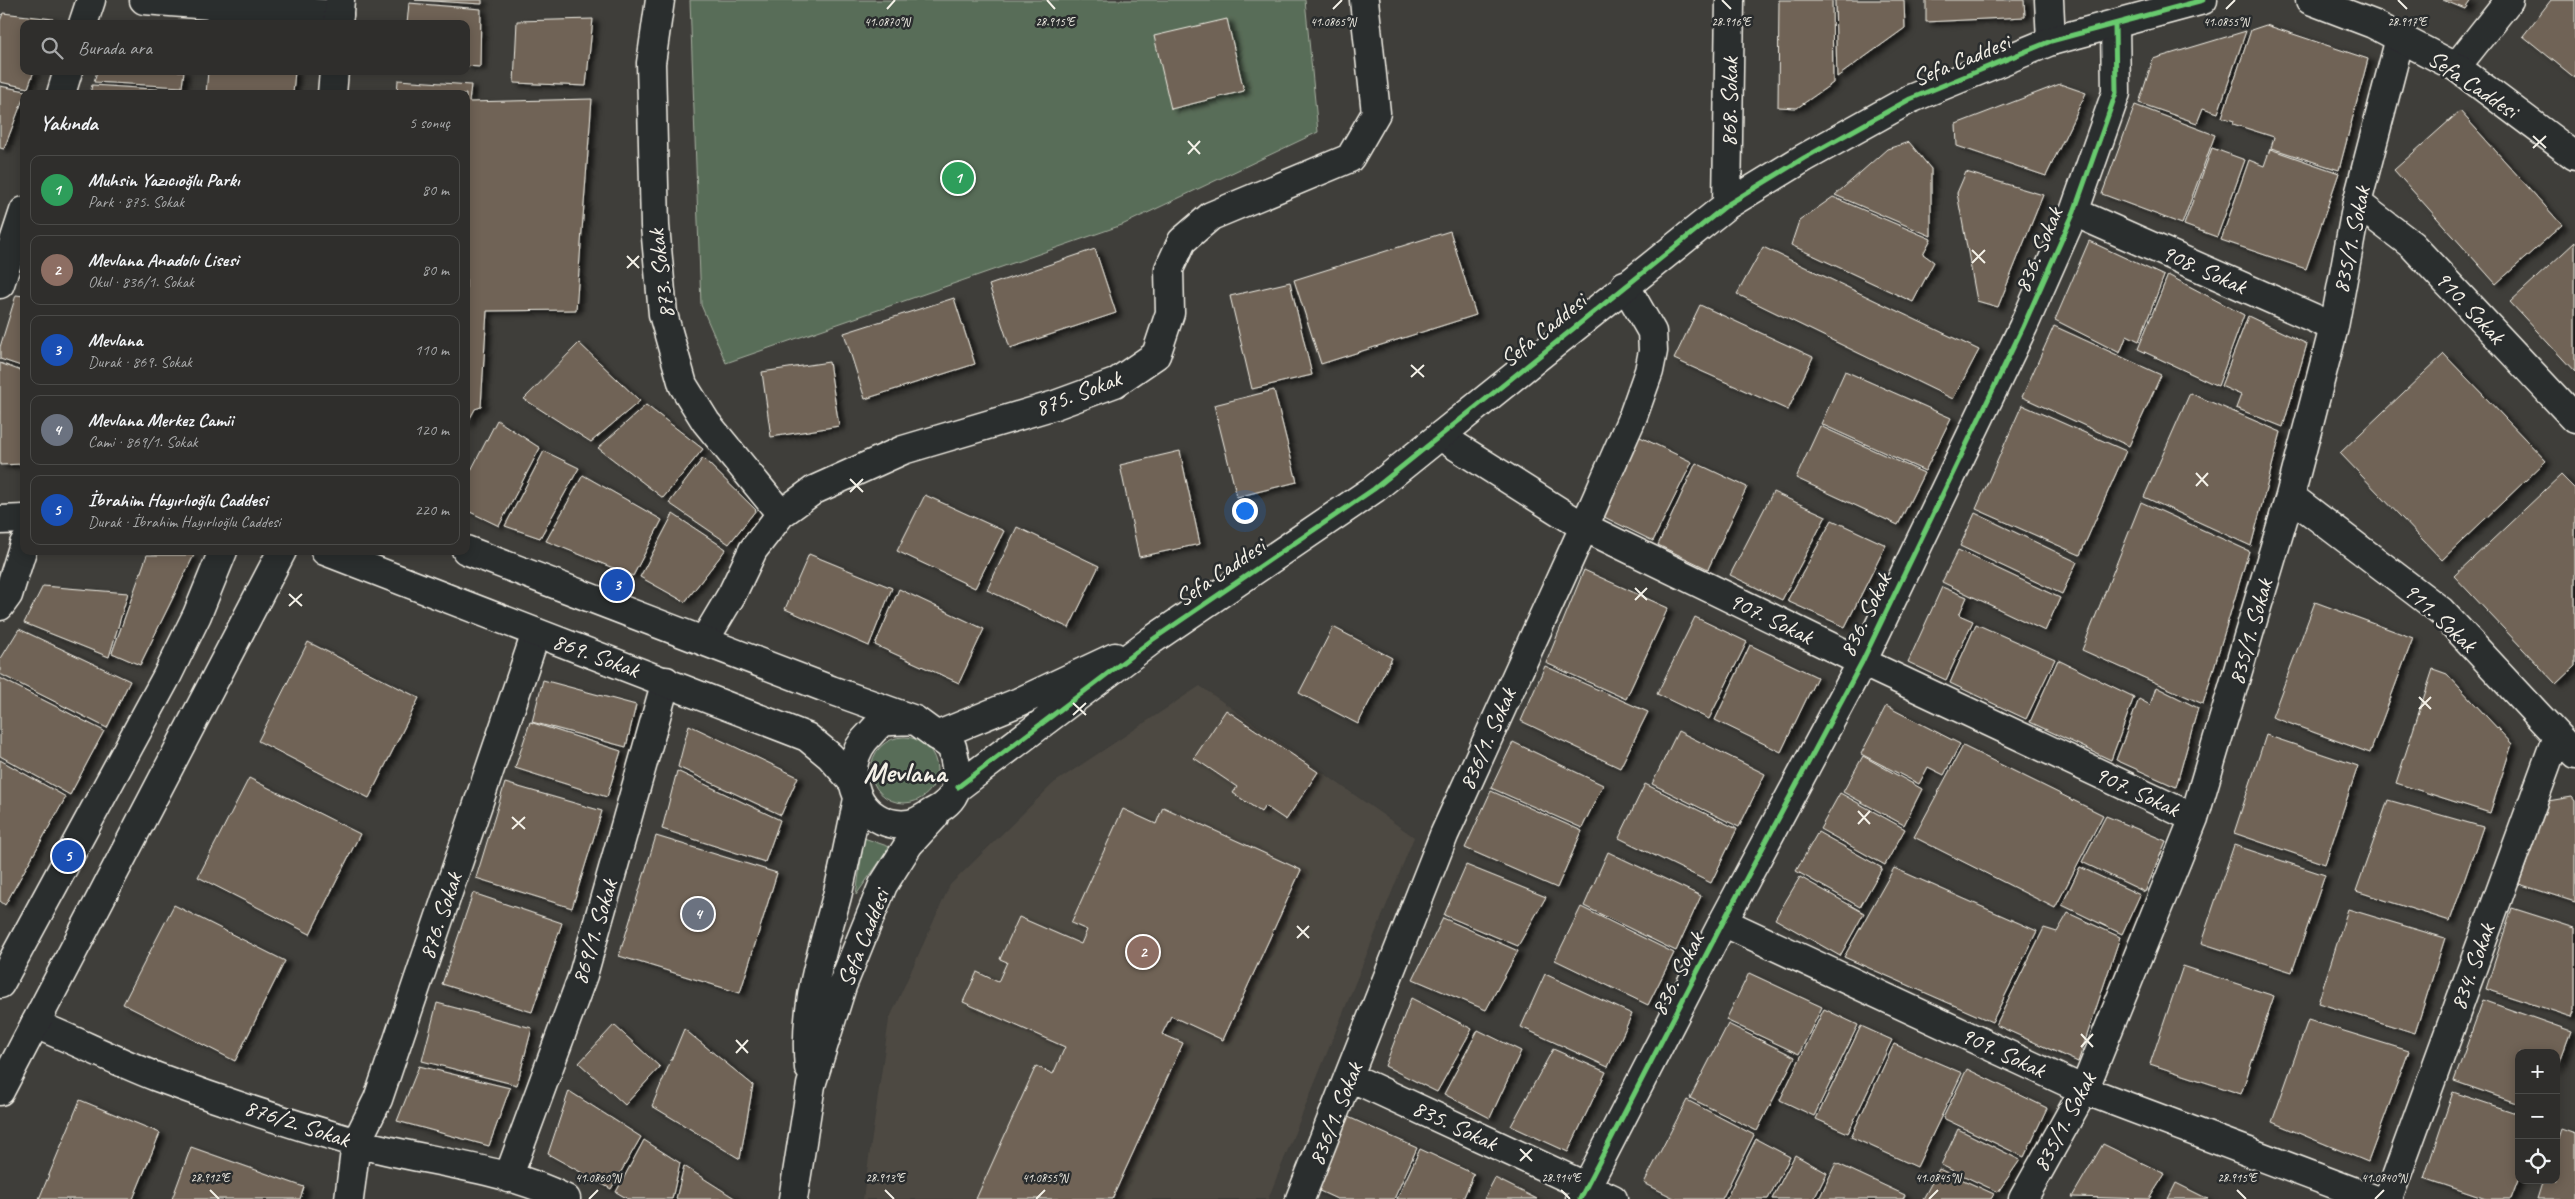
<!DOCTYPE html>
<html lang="tr">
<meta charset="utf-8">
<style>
:root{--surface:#2f2e2c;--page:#3b3a38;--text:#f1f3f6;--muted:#a7a8a9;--line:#4a4a48;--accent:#ff9aa2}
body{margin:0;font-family:Caveat,sans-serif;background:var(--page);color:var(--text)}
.controls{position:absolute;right:15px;bottom:15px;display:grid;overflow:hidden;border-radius:10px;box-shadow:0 2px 12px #0003}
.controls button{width:45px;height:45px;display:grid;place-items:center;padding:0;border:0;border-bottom:1px solid var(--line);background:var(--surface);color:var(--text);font:25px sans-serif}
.you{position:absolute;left:1244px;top:510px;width:18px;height:18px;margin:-12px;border:4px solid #fff;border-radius:50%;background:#1a73e8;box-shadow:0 0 0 8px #1a73e833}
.badge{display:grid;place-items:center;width:32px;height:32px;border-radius:50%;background:var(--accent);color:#fff;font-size:16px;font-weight:700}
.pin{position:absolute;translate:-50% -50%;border:2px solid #fff;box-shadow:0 1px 5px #0006}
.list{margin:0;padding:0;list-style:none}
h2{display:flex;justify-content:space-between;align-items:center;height:65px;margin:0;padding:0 20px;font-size:21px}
h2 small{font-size:16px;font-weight:400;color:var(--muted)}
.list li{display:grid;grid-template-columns:32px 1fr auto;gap:15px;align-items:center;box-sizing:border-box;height:70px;margin:0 10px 10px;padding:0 10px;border:1px solid var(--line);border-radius:10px}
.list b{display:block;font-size:19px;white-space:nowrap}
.list p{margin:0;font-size:16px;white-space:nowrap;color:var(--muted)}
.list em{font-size:16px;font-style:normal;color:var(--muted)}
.icon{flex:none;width:28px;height:28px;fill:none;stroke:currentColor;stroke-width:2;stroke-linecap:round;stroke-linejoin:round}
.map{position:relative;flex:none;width:2575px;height:1199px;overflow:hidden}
.search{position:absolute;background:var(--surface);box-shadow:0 2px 12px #0003;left:20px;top:20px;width:450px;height:55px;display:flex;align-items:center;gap:12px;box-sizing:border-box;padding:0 18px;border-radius:10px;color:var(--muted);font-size:19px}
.panel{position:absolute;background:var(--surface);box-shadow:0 2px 12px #0003;left:20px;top:90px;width:450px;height:465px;border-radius:10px}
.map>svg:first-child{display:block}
</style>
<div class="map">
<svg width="2575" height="1199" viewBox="0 0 2575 1199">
<defs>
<filter id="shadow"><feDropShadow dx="5.5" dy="3" stdDeviation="2.5" flood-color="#0009"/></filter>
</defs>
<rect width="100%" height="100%" fill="#3f3e3a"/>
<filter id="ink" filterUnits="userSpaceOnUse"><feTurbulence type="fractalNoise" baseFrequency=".02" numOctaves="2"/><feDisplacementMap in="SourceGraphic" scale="10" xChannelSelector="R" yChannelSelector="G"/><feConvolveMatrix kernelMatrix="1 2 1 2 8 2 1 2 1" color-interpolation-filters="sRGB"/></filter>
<g filter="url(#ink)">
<path fill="#4d4942" d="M1200,686L1414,837L1268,1199H863L889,1020L950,885L1054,783Z"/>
<path fill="#596d58" stroke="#a6afa0" d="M690,0H1305L1318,132L1122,225L726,363L701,305Z
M871 770a33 33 0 1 1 66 0a33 33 0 1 1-66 0Z
M864,838L890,847L856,895Z"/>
<path fill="#6f6456" stroke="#f4f1e8" filter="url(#shadow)" d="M415,0H482V4Z
M1779,0H1832L1833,83L1797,108L1778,107Z
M1835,0H1904L1905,28L1837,77Z
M1926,0H2024L2025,17L1926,22Z
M2443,0H2471L2465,9Z
M2551,0H2575V78L2523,36Z
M409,3L481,9L480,67L466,66V24H407Z
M3,13L53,19L52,24H24V71H34L28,88L0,82V21Z
M593,19L586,86L514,83L517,21Z
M1227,19L1244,91L1171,109L1154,36Z
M2266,25L2368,59L2339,170L2271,148L2274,137L2233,124L2234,121L2222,117L2251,30Z
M2246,31L2218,113L2203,108L2197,123L2139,103L2153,59Z
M97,71H184L182,87L94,82Z
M208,71H295L293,94H206Z
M398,80L471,85L469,102L592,99L576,310L487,311L481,407L475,409L466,426V94H397Z
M2060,84L2086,93L2046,176L1957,146L1956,124Z
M92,85L183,91L182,94H90Z
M0,86L26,91L4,149L0,148Z
M2135,105L2215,135L2182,224L2102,194Z
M2460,111L2562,225L2496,284L2394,170Z
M1909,142L1931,169V236L1835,195L1887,149Z
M2212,148L2245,160L2217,237L2184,225Z
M2270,149L2339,173L2306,269L2221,240L2249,160L2264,166Z
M1966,172L2043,195L1998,307L1977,301L1957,193Z
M1833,197L1931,239L1923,254L1934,262L1913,302L1791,245L1799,221Z
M1450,231L1476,315L1321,364L1294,280Z
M2089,241L2164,276L2139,341L2127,335L2120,353L2055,320Z
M2575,242V372L2510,302Z
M1763,247L1979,350L1953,399L1737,294Z
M1095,249L1116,313L1010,348L989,285Z
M2168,275L2244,315L2218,386L2138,349Z
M1290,282L1312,375L1252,389L1230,296Z
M16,295L24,296V367L0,359V347Z
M954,298L975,364L865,399L844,333Z
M1700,305L1813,357L1788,410L1674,359Z
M2248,316L2307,344L2283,427L2236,408L2241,395L2221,386Z
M2054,326L2161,375L2129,446L2022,397Z
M579,343L640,401L591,442L524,399Z
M2444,354L2546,461L2442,560L2340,453Z
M829,362L839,426L771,437L762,372Z
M0,363L24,372V464L0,465Z
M1845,371L1951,418L1925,471L1821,424Z
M1274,390L1297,482L1237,497L1214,405Z
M2190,393L2281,432L2251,546L2144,497Z
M646,405L703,449L663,498L598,448Z
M2022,405L2126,451L2080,555L1976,509Z
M497,420L540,448L499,526L466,510V480Z
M1820,426L1924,473L1898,525L1796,478Z
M1638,436L1692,462L1653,541L1600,515Z
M544,451L579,468L540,538L505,526Z
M1180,451L1200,544L1139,557L1120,465Z
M703,458L756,510L729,544L669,503Z
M1696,463L1747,487L1708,569L1658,545Z
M583,475L662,520L633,576L546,541Z
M2561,475L2575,489V666L2556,684L2454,576Z
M1773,492L1826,516L1782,600L1730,575Z
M925,495L1004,531L975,588L897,551Z
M2141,502L2249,551L2203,704L2082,650Z
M1975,513L2077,562L2062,594L1960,546Z
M673,514L726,549L685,602L640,577Z
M1832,520L1886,545L1845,627L1787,601Z
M1017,527L1099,566L1069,628L987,590Z
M1958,550L2060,598L2045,631L1942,582Z
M809,554L892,588L869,646L785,609Z
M147,555H194L140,665L112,653Z
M1584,570L1668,608L1626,699L1546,663Z
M43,586L128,593L109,657L24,623Z
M1942,587L1967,597L1959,615L1973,621L1946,680L1908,662Z
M899,589L984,629L959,683L875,645Z
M2315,602L2413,638L2370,753L2272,717Z
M1695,617L1747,642L1709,719L1657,694Z
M1976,624L2055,659L2026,719L1950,683Z
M1333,627L1392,658L1358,724L1299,693Z
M19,629L130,681L107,728L0,674V660Z
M308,642L419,698L369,798L258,741Z
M1750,645L1817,677L1781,752L1715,720Z
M2058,660L2134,697L2111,760L2030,722Z
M1545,666L1648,712L1620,768L1521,721Z
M2433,669L2447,674L2512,744L2490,813L2396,783Z
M0,678L104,731L70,795L0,756Z
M543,680L636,705L626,747L532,722Z
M2156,687L2198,708L2176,787L2116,760L2139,699L2150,705Z
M1886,706L1960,744L1944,775L1928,767L1919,784L1861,754Z
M1226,710L1318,772L1286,820L1265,806L1261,812L1233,793L1237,787L1194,758Z
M530,722L621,751L607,797L515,768Z
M689,725L798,777L781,815L678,767Z
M1678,731L1765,774L1739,827L1652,784Z
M2266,735L2358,766L2325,864L2234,833Z
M1513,742L1603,785L1582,828L1491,788Z
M1963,746L2103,815L2055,908L1914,837Z
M1863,756L1922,789L1904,825L1843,792Z
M0,760L66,797L5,905L0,901Z
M677,771L780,820L765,862L662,829Z
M249,778L360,834L310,934L198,877Z
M505,783L602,811L572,908L476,878Z
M1645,784L1737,829L1711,883L1619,838Z
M1491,791L1582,831L1557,888L1465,848Z
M1840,793L1905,829L1885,865L1820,829Z
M2572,797L2575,801V902L2519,884L2548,801Z
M2388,800L2483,827L2450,921L2356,891Z
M1163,807L1301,870L1223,1040L1171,1016L1162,1034L1183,1043L1112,1199H976L1036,1066L1053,1074L1065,1047L963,1002L977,972L998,982L1007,962L1000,959L1019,917L1081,944L1087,930L1071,923L1123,809L1156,824Z
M2106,816L2166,841L2145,892L2082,862Z
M1818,832L1882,868L1860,907L1796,871Z
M656,836L777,873L740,993L619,956Z
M2234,845L2325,875L2292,972L2201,943Z
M1608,852L1701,896L1676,951L1584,906Z
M1466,865L1546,897L1518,946L1444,915Z
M2080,867L2140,895L2122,934L2062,905Z
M1894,868L2037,931L1992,1022L1844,957Z
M1800,877L1864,913L1840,956L1775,919Z
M473,893L562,923L532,1012L442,984Z
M174,905L285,961L235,1061L123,1004Z
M1581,907L1674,953L1648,1005L1555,960Z
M2512,908L2575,928V1009L2572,1017L2486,989Z
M2348,909L2445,938L2415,1033L2318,1003Z
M2068,913L2120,937L2078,1062L1996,1025L2044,928L2057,932Z
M1443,918L1518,951L1486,1010L1413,979Z
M2183,966L2274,996L2241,1094L2150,1064Z
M1749,973L1822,1007L1799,1054L1726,1020Z
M1545,974L1632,1014L1608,1067L1521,1027Z
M1411,998L1472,1029L1437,1092L1385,1066Z
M2483,1000L2571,1031L2556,1072V1053H2519V1104L2454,1081Z
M437,1003L532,1028L517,1085L422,1061Z
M1824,1009L1858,1025L1814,1116L1780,1100Z
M2308,1020L2409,1051L2368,1162L2272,1122Z
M1728,1024L1795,1057L1757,1131L1690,1098Z
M614,1025L660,1067L625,1105L579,1063Z
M1861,1026L1892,1040L1848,1133L1816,1119Z
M684,1029L753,1085L740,1159L652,1106Z
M1478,1030L1521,1051L1490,1118L1444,1094Z
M1894,1044L1962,1073L1917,1167L1851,1137Z
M1553,1049L1606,1072L1568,1152L1511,1126Z
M419,1066L510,1088L489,1146L397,1121Z
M1967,1069L2047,1108L2024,1157L1943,1118Z
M569,1091L641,1137L611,1189L548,1154Z
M2453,1092L2519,1114V1178L2511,1199H2486L2424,1178Z
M80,1100L160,1133L133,1199H39Z
M1687,1100L1754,1135L1722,1199H1676L1644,1183Z
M1346,1116L1417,1148L1394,1199H1337L1313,1188Z
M1958,1129L2020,1160L1998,1192L1941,1165Z
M2561,1129L2575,1134V1199H2537L2543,1180H2556V1144Z
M1756,1139L1790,1157L1768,1199H1726Z
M644,1140L680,1163L672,1199H628L616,1192Z
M2103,1144L2165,1174L2149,1199L2072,1197Z
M191,1147L304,1187L300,1199H172Z
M1420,1149L1474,1174L1463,1199H1397Z
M1795,1155L1827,1173L1814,1199H1772Z
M1836,1163L1905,1195L1903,1199H1819Z
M684,1166L736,1199H676Z
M1939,1169L1994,1194L1991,1199H1923Z
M1495,1178L1537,1199H1484Z
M2176,1183L2208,1199H2168Z"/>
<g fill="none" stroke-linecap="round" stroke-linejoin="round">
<defs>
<path id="minor" d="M144,0L339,15
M660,0L651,63L655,226L663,314L683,385L706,422L781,514
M2049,0L2051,41
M83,24L91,0
M2456,67L2509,0
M61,94L68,71
M2357,203L2412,245L2575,419
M2074,212L2334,327
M0,284L24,211
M1440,436L1584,527L1862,662L2194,818
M2290,496L2441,611L2575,755
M0,520L24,519
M0,606L8,595L24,544
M704,641L732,594L753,550L781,514L814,490L903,450L1055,405L1115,383L1156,355L1170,313L1169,269L1182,241L1211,216L1350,158L1376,113L1364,0
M1723,922L2084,1090L2374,1199
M35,1024C76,1041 116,1061 157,1077C221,1101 288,1123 354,1142C422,1162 503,1166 566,1199
M1350,1077L1613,1199
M508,1178L583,975L666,681
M349,1199L356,1143L378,1099L536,633
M1300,1199L1444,835L1584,527L1633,416L1649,371L1653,351L1652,332L1625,285
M1580,1199L1723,922L1862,662L2023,327L2074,212L2116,93L2115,24
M2023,1199L2084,1090L2194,818L2290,496L2334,327L2357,203L2400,38
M2388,1199L2557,736"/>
<path id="tertiary" d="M2310,0L2373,24L2456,67L2575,156
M338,24L340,0
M332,94L334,71
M1727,205L1730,0
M466,550L831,690L915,720L952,747C959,776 964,797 933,812C926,816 917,823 909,824C858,830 834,768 870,734C874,730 879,723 884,722C893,720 905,721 915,720
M325,551L807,737L830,756L852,781
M936,736L1019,702L1115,657
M958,787L1152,640L1374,489L1727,205L1804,158L1910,99L2051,41L2203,0
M0,984L166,678L197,615L223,551
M809,1068C803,1006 821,956 837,896C845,864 851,831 858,799
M0,1091L282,551
M793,1199L811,1085L842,986L883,885L909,844L934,817"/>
</defs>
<use href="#minor" stroke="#f4f1e8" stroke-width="31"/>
<use href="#tertiary" stroke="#f4f1e8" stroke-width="31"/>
<use href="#minor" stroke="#2a2d2e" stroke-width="28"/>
<use href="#tertiary" stroke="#2a2d2e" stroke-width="28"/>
<defs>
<path id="cycleway" d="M958,787L1152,640L1374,489L1727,205L1804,158L1910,99L2051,41L2203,0
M1580,1199L1723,922L1862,662L2023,327L2074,212L2116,93L2115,24"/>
</defs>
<use href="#cycleway" stroke="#2a2d2e" stroke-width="8"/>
<use href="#cycleway" stroke="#67ca6e" stroke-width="5"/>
</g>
</g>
<path fill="none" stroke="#f4f1e8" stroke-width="2" d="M1047,0L1055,9M1722,0L1731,9M2398,0L2407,9M887,9L895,0M1333,9L1342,0M2226,9L2235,0M2533,136L2546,148M1188,141L1200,154M2533,148L2546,136M1188,154L1200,141M1972,250L1985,263M627,256L639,268M1972,263L1985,250M627,268L639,256M1411,365L1424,377M1411,377L1424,365M2196,473L2208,486M850,479L863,492M2196,486L2208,473M850,492L863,479M1635,588L1647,600M289,594L302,606M1635,600L1647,588M289,606L302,594M2419,697L2431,709M1073,703L1086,715M2419,709L2431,697M1073,715L1086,703M1858,811L1870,824M512,817L525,829M1858,824L1870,811M512,829L525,817M1297,926L1309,938M1297,938L1309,926M2081,1034L2093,1047M736,1040L748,1053M2081,1047L2093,1034M736,1053L748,1040M1520,1149L1532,1161M1520,1161L1532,1149M210,1190L219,1199M885,1190L894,1199M1561,1190L1570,1199M2237,1190L2246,1199M589,1199L598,1190M1036,1199L1045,1190M1929,1199L1938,1190M2375,1199L2384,1190"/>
<g text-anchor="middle" stroke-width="5" stroke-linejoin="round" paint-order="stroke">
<g font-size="24" fill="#f4f1e8" stroke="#2a2d2e">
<text transform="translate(1961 60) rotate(-22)" y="8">Sefa Caddesi</text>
<text transform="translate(2473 84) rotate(34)" y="8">Sefa Caddesi</text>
<text transform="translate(1729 102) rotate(-89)" y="8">868. Sokak</text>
<text transform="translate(2351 240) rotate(-78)" y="8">835/1. Sokak</text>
<text transform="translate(2038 250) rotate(-67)" y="8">836. Sokak</text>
<text transform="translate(2204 269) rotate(24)" y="8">908. Sokak</text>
<text transform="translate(661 274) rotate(-97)" y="8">873. Sokak</text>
<text transform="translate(2470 307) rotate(47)" y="8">910. Sokak</text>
<text transform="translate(1543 330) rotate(-39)" y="8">Sefa Caddesi</text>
<text transform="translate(1078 393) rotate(-21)" y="8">875. Sokak</text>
<text transform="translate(1220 572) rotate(-34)" y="8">Sefa Caddesi</text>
<text transform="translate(1865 615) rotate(-64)" y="8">836. Sokak</text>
<text transform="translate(2440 617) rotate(43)" y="8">911. Sokak</text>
<text transform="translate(1771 618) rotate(26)" y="8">907. Sokak</text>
<text transform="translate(2250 632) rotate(-74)" y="8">835/1. Sokak</text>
<text transform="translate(596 655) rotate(20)" y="8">869. Sokak</text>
<text transform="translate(1487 739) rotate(-66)" y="8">836/1. Sokak</text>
<text transform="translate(2137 791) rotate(25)" y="8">907. Sokak</text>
<text transform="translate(440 916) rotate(-71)" y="8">876. Sokak</text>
<text transform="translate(594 932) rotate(-73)" y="8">869/1. Sokak</text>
<text transform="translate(863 938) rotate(-68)" y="8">Sefa Caddesi</text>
<text transform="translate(2472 967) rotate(-70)" y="8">834. Sokak</text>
<text transform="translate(1677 974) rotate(-63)" y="8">836. Sokak</text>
<text transform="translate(2003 1052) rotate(25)" y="8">909. Sokak</text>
<text transform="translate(1335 1114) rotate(-68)" y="8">836/1. Sokak</text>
<text transform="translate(2064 1122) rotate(-62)" y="8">835/1. Sokak</text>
<text transform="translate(297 1123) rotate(18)" y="8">876/2. Sokak</text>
<text transform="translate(1455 1125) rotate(25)" y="8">835. Sokak</text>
</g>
<g font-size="29" font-weight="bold" fill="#f4f1e8" stroke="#2a2d2e">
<text x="905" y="782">Mevlana</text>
</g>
</g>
<g font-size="12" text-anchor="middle" fill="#f4f1e8" stroke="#2a2d2e" stroke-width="5" stroke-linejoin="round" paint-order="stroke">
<text x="887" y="26">41.0870°N</text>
<text x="1055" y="26">28.915°E</text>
<text x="1333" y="26">41.0865°N</text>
<text x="1731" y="26">28.916°E</text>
<text x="2226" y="26">41.0855°N</text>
<text x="2407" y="26">28.917°E</text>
<text x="598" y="1182">41.0860°N</text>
<text x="1045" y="1182">41.0855°N</text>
<text x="1938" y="1182">41.0845°N</text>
<text x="2384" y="1182">41.0840°N</text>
<text x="210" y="1182">28.912°E</text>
<text x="885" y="1182">28.913°E</text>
<text x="1561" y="1182">28.914°E</text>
<text x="2237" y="1182">28.915°E</text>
</g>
</svg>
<div class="controls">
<button>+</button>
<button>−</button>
<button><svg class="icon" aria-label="locate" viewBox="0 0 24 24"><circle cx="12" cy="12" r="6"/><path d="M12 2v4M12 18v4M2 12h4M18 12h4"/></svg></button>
</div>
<div class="you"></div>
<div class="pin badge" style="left:958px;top:178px;background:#2e9e5b">1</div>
<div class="pin badge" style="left:1143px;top:952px;background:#8d6e63">2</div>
<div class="pin badge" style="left:617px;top:585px;background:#1a4fb4">3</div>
<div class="pin badge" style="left:698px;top:914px;background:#6b7280">4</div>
<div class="pin badge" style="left:68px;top:856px;background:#1a4fb4">5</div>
<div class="search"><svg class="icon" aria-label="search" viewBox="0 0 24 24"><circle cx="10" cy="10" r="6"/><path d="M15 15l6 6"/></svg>Burada ara</div>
<section class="panel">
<h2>Yakında<small>5 sonuç</small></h2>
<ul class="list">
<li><span class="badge" style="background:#2e9e5b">1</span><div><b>Muhsin Yazıcıoğlu Parkı</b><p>Park · 875. Sokak</p></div><em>80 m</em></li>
<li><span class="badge" style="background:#8d6e63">2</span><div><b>Mevlana Anadolu Lisesi</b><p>Okul · 836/1. Sokak</p></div><em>80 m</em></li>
<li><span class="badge" style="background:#1a4fb4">3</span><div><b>Mevlana</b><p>Durak · 869. Sokak</p></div><em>110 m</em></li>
<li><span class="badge" style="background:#6b7280">4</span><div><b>Mevlana Merkez Camii</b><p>Cami · 869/1. Sokak</p></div><em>120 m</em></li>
<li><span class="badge" style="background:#1a4fb4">5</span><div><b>İbrahim Hayırlıoğlu Caddesi</b><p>Durak · İbrahim Hayırlıoğlu Caddesi</p></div><em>220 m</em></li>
</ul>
</section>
</div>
